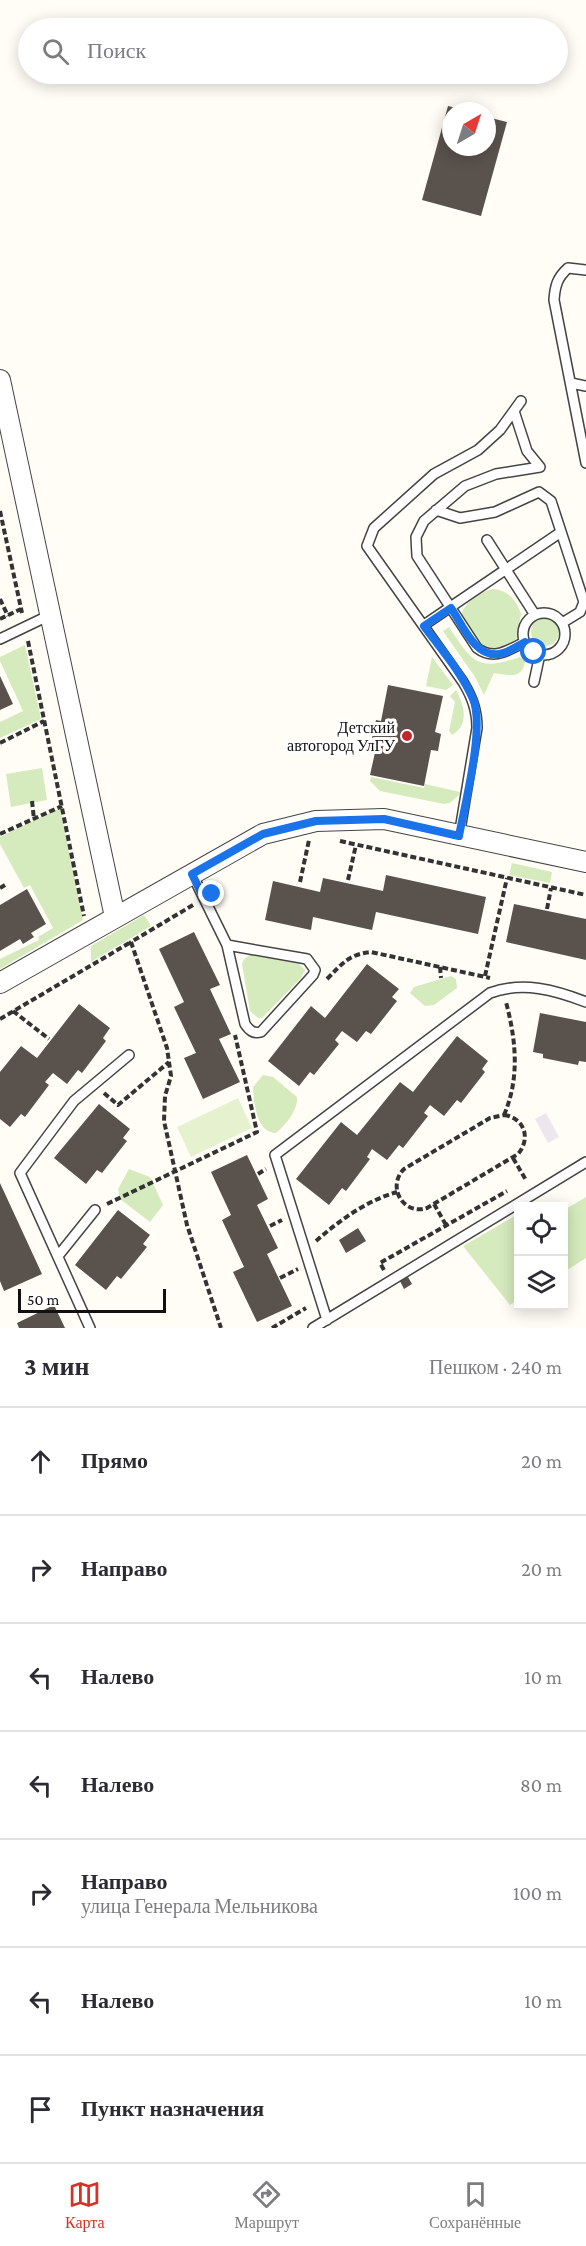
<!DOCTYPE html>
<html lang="ru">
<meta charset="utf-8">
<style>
:root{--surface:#fff;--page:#f7f7f7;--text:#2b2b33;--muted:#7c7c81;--line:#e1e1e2;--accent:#d93025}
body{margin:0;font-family:"Crimson Pro",serif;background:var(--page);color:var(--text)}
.controls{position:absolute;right:18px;bottom:18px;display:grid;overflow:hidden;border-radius:0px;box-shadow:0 3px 15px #0003}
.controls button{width:54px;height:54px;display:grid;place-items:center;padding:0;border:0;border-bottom:2px solid var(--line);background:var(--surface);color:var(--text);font:30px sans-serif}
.compass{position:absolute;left:442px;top:102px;width:54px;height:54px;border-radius:50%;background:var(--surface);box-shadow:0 3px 15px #0003;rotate:39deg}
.scale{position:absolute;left:18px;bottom:15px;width:148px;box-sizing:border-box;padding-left:6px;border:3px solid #111;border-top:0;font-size:16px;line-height:21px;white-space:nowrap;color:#111;-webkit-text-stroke:4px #fff;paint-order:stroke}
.stop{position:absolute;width:18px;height:18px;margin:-14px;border:4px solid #1a73e8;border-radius:50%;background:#fff}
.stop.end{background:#1a73e8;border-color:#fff;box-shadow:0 2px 6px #0008}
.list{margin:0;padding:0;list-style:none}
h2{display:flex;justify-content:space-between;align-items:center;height:78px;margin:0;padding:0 24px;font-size:26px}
h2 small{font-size:20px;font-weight:400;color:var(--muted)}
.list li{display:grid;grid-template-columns:39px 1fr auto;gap:18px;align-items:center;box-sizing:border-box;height:108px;padding:0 24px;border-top:2px solid var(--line)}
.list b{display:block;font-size:22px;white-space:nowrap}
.list p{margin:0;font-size:20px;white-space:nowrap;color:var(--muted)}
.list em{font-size:20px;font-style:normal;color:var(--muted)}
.icon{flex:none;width:33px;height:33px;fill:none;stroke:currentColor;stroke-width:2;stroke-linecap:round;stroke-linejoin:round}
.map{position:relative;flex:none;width:586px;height:1328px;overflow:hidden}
.search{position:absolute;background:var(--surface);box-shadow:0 3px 15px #0003;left:18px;right:18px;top:18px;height:66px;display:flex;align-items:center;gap:15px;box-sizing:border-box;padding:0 21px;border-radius:33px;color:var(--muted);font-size:22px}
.sheet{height:834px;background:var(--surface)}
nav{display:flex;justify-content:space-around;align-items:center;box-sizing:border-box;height:84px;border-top:2px solid var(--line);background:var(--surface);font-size:16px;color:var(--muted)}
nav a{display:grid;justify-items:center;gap:3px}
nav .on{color:var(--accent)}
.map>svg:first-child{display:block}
</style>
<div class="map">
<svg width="586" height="1328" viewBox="0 0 586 1328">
<rect width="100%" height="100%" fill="#fffdf5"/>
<path fill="#eee6ef" d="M546,1113L559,1137L548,1143L535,1119Z"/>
<path fill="#d5ebbd" d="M494,589C508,590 517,601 521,614L517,638L514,641L501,648L490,650L480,645L461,615C465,602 481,591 494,589Z
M531 632a14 14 0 1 1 28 0a14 14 0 1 1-28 0Z
M449,627C472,662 478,672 520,657L525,661C523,680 508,675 494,673L484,695L475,677L443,631Z
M25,645L41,719L0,738V722L23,711L0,661V657Z
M432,657L453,685L446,690L426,686Z
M456,690C464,705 470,724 452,735L449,731L455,702L450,696Z
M42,768L47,800L11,807L6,774Z
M371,777L424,788L425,784L460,792V794L450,803L444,804L380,791L370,781Z
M60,808L83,920L0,969V959L39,940L38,937L53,928L30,885L24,888L0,844V837Z
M512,863L552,872L550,883L509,875Z
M144,915L151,926L91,962V946Z
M251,954L299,964L305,970L301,978L262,1018H258L250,1011L242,964L244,959Z
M451,976L456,979L457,988L434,1005L425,1006L410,993L414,987Z
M263,1075L273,1077L297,1097C298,1110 286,1125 276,1133C256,1133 254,1102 253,1087Z
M129,1169L150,1177L163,1205L150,1222L120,1199L118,1189Z
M586,1197V1258L564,1272V1210Z
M518,1214V1299L510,1305L463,1246Z"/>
<path fill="#e6f2cf" d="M238,1098L252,1128L191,1157L177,1127Z"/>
<path fill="#5a524d" d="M448,106L464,110L451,111V147H487V117L507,122L481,216L422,200Z
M0,676L13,704L0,710Z
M388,685L443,696L435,732L441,734L438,751L431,750L424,786L370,775L378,739L372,738L376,720L381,721Z
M386,875L486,897L478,934L376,912L372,930L313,917L311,930L265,920L273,881L320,892L323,878L383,891Z
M27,889L46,924L31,933L34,937L23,944L20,939L0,951V905Z
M514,904L586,919V960L506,942Z
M194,932L220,985L210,989L231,1034L219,1039L240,1082L203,1099L184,1058L196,1053L174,1007L184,1002L159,949Z
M367,964L399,989L392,997L397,1001L371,1034L366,1031L357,1042L342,1031L335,1040L339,1044L314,1075L310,1072L299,1086L268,1061L311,1006L325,1018Z
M79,1004L110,1028L103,1038L106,1041L82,1073L78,1070L67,1084L53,1073L45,1082L49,1085L25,1117L21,1114L10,1127L0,1119V1072L21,1046L37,1058Z
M540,1013L586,1022V1062L579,1061L578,1065L543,1058V1054L533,1052Z
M457,1036L488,1061L482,1069L485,1072L461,1103L457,1100L444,1116L430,1105L424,1113L428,1116L403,1148L399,1145L387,1160L372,1149L367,1157L370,1159L346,1191L342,1188L329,1205L296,1179L341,1122L357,1135L400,1082L413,1092Z
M99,1104L130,1129L123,1138L127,1141L102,1173L97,1170L86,1184L54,1158Z
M247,1155L268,1199L257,1205L278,1248L267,1254L292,1306L257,1322L233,1272L244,1267L222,1220L231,1215L211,1172Z
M0,1183L42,1274L4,1291L0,1281Z
M118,1210L150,1235L143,1244L147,1247L121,1279L117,1276L106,1290L75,1265Z
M358,1228L366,1241L346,1253L339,1240Z
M408,1277L412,1284L404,1289L400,1281Z
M54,1305L65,1328H19L17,1323Z"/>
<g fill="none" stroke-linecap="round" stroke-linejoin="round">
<defs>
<path id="lane" d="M586,270L568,268C557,278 555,286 554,300L586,463
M571,383L586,386
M514,411L527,451L540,467L496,474L465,486L424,521L416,537L417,556L477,648C494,661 508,650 525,642
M436,510L460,518L495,512L539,492L551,501L584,602L580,612L562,623
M487,540L535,615
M523 634a21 21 0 1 1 42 0a21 21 0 1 1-42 0Z
M424,625L561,532
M0,639L50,615
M534,682L540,654
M459,836L477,728C477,710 472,697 463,682L367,546L374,528L434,474L478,450L500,430L521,401
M192,874L227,945L307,959L315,970L313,975L261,1032C253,1034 249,1030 245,1024L227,945
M58,1256L95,1210
M327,1320L275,1155L490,993C523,981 555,990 586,1002
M90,1328L20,1173L74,1101L129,1055
M313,1328L586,1162"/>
<path id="street" d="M0,380L115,917
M0,983L263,834L316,821L384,819L586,862"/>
</defs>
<use href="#lane" stroke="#444" stroke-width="12"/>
<use href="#street" stroke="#444" stroke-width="22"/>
<path stroke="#333" stroke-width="4" stroke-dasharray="6 3" stroke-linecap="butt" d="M0,511L22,613
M0,599L8,616
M0,619L21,609
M28,641L84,916
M0,743L44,721
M32,801L34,819
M0,834L62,806
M340,841L586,895
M348,880L356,845
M300,882L309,840
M0,888L5,885
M193,905L131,942L167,1048L171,1076L165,1096L164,1121L187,1225L221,1328
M547,909L551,888
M440,967L441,978
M485,976L507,878
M327,979C342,964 349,954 371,952L490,978
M13,1011L49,1039
M0,1019L131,942
M104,1093L118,1105L169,1062
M504,1115C525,1118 531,1139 518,1154L427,1208C404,1216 386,1187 404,1169L490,1118Z
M504,1115C520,1078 516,1040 506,1002
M513,1158L526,1180
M258,1174L266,1169
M107,1204L257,1132L235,1035
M434,1204L446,1225
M270,1226L282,1220
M316,1241C340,1220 366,1201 397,1192
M384,1270L380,1263L507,1191
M280,1278L298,1269
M272,1328L306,1308"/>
<use href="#lane" stroke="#fff" stroke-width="9"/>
<use href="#street" stroke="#fff" stroke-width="20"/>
</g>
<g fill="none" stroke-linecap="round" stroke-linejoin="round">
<path stroke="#1a73e8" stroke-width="8" d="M212,894L204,899L192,874L263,834L316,821L384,819L459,836C465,804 485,727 473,699C462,673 441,649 424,626L451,608C462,624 475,658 499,654C508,653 517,646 525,642L534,652"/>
</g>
<circle fill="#c4262e" stroke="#fff" stroke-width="2" cx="407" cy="736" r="6"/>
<g text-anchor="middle" stroke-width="6" stroke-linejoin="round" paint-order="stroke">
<g font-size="16" fill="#111" stroke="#fff" text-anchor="end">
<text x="395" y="733">Детский<tspan x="395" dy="18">автогород УлГУ</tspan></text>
</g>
</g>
</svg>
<div class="controls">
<button><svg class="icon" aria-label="locate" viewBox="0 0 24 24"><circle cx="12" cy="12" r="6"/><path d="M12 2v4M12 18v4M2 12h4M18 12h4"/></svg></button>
<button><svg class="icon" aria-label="layers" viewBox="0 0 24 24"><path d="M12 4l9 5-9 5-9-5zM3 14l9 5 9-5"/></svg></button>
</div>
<svg class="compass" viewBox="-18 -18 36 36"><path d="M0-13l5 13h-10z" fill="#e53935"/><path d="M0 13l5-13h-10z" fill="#7c7c81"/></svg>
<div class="scale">50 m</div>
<div class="stop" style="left:534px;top:652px"></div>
<div class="stop end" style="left:212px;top:894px"></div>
<div class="search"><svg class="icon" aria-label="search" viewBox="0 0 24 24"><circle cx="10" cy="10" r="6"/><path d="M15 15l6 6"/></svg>Поиск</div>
</div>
<section class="sheet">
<h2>3 мин<small>Пешком · 240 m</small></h2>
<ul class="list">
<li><svg class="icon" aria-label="ahead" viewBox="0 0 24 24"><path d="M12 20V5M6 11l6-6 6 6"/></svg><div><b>Прямо</b></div><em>20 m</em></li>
<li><svg class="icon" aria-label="right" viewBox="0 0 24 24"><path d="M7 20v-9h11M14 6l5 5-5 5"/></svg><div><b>Направо</b></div><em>20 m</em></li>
<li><svg class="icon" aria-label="left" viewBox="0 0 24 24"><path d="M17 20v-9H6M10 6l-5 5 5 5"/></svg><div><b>Налево</b></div><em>10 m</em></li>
<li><svg class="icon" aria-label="left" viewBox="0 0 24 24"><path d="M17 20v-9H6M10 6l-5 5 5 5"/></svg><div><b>Налево</b></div><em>80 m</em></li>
<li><svg class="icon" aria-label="right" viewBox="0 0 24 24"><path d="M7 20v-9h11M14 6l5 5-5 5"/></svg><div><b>Направо</b><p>улица Генерала Мельникова</p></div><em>100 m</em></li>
<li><svg class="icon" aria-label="left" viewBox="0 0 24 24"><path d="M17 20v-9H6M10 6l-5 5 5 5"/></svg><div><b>Налево</b></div><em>10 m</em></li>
<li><svg class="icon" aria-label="arrive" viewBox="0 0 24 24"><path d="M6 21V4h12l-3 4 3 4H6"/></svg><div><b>Пункт назначения</b></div></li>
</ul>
</section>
<nav>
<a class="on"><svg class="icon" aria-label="map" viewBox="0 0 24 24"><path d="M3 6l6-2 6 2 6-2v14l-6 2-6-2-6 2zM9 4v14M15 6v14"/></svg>Карта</a>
<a><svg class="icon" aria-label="directions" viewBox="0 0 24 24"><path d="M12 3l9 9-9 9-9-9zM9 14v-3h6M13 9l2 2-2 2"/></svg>Маршрут</a>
<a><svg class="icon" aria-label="saved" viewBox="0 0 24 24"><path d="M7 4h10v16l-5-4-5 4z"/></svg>Сохранённые</a>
</nav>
